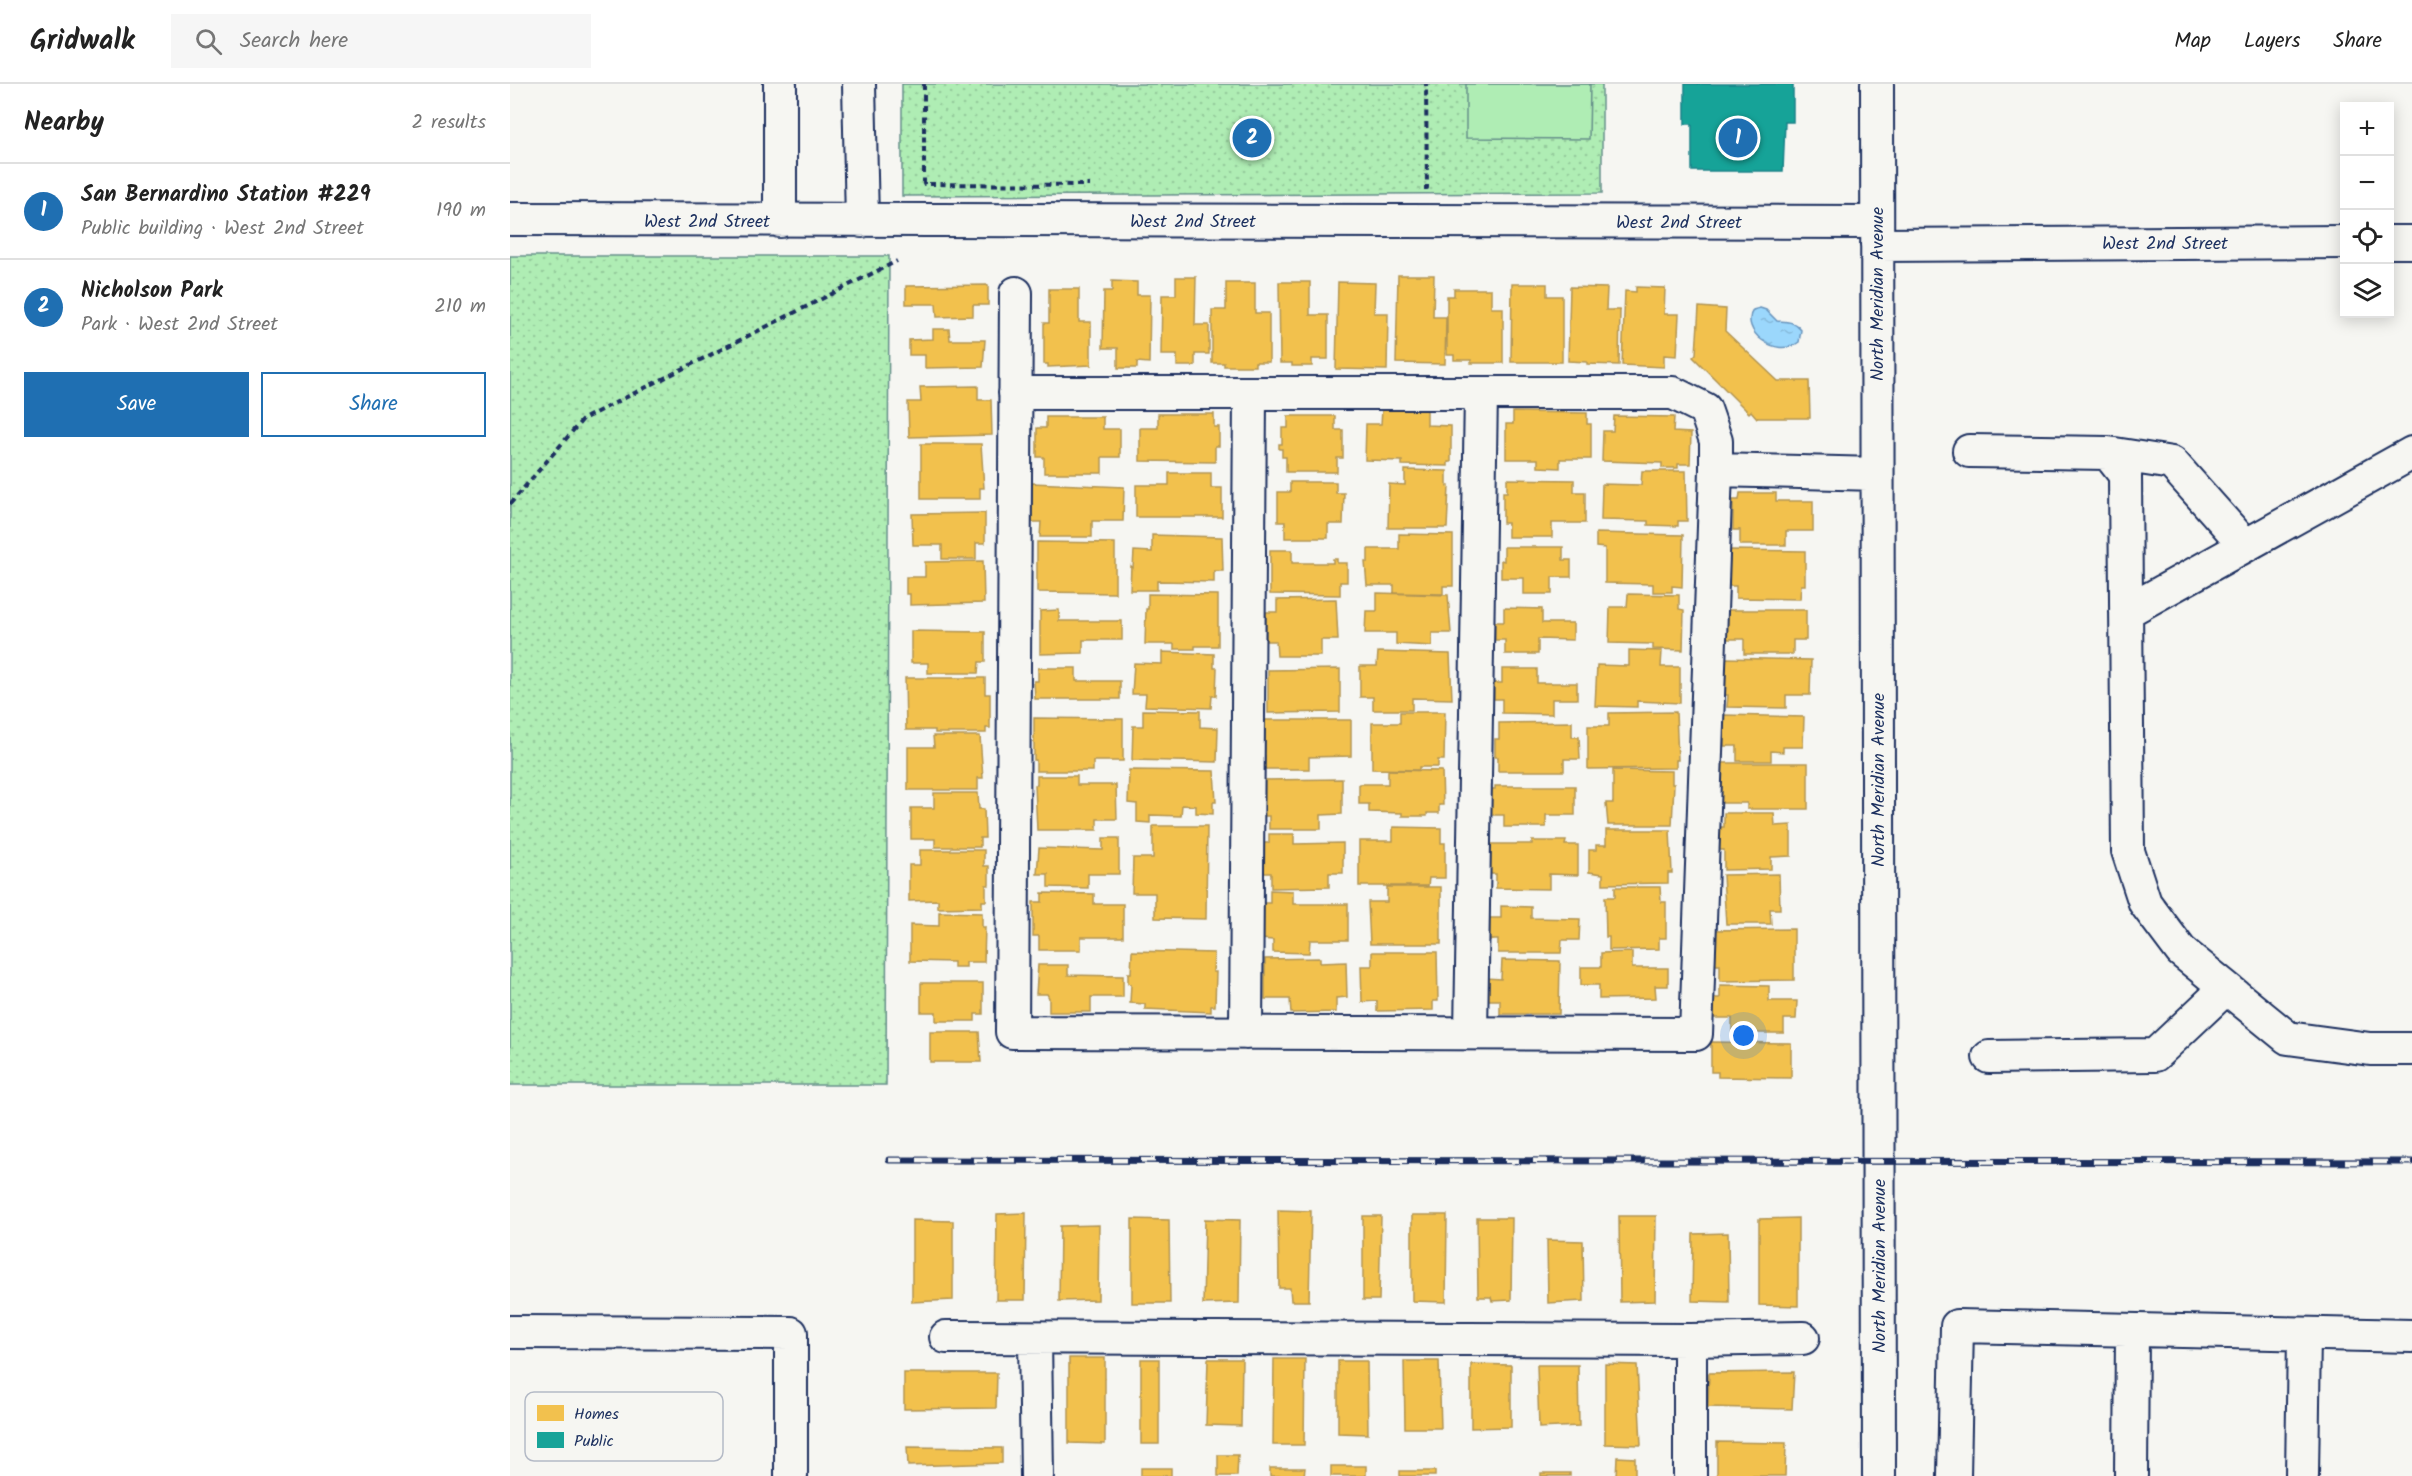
<!DOCTYPE html>
<meta charset="utf-8">
<style>
:root{--surface:#fff;--page:#f6f6f6;--text:#222;--muted:#767676;--line:#e0e0e0;--accent:#1f6fb2}
body{margin:0;font-family:Kalam,sans-serif;background:var(--page);color:var(--text)}
.controls{position:absolute;right:18px;top:18px;display:grid;overflow:hidden;border-radius:0px;box-shadow:0 3px 15px #0003}
.controls button{width:54px;height:54px;display:grid;place-items:center;padding:0;border:0;border-bottom:2px solid var(--line);background:var(--surface);color:var(--text);font:30px sans-serif}
.you{position:absolute;left:1234px;top:952px;width:21px;height:21px;margin:-15px;border:4px solid #fff;border-radius:50%;background:#1a73e8;box-shadow:0 0 0 9px #1a73e833}
.badge{display:grid;place-items:center;width:39px;height:39px;border-radius:50%;background:var(--accent);color:#fff;font-size:20px;font-weight:700}
.pin{position:absolute;translate:-50% -50%;border:3px solid #fff;box-shadow:0 2px 6px #0006}
.list{margin:0;padding:0;list-style:none}
h2{display:flex;justify-content:space-between;align-items:center;height:78px;margin:0;padding:0 24px;font-size:26px}
h2 small{font-size:20px;font-weight:400;color:var(--muted)}
.list li{display:grid;grid-template-columns:39px 1fr auto;gap:18px;align-items:center;box-sizing:border-box;height:96px;padding:0 24px;border-top:2px solid var(--line)}
.list b{display:block;font-size:22px;white-space:nowrap}
.list p{margin:0;font-size:20px;white-space:nowrap;color:var(--muted)}
.list em{font-size:20px;font-style:normal;color:var(--muted)}
.actions{display:flex;gap:12px;padding:18px 24px}
.actions a{flex:1;padding:14px 0;border:2px solid var(--accent);border-radius:0px;text-align:center;font-size:21px;color:var(--accent)}
.actions .main{background:var(--accent);color:#fff}
.icon{flex:none;width:33px;height:33px;fill:none;stroke:currentColor;stroke-width:2;stroke-linecap:round;stroke-linejoin:round}
.map{position:relative;flex:none;width:1902px;height:1392px;overflow:hidden}
header{display:flex;align-items:center;gap:36px;box-sizing:border-box;height:84px;padding:0 30px;background:var(--surface);border-bottom:2px solid var(--line)}
header strong{font-size:28px}
nav{display:flex;gap:33px;margin-inline-start:auto;font-size:21px}
.search{width:420px;height:54px;background:var(--page);display:flex;align-items:center;gap:15px;box-sizing:border-box;padding:0 21px;border-radius:0px;color:var(--muted);font-size:22px}
main{display:flex}
aside{flex:1;background:var(--surface)}
.map>svg:first-child{display:block}
</style>
<header>
<strong>Gridwalk</strong>
<div class="search"><svg class="icon" aria-label="search" viewBox="0 0 24 24"><circle cx="10" cy="10" r="6"/><path d="M15 15l6 6"/></svg>Search here</div>
<nav><a>Map</a><a>Layers</a><a>Share</a></nav>
</header>
<main>
<aside>
<h2>Nearby<small>2 results</small></h2>
<ul class="list">
<li><span class="badge">1</span><div><b>San Bernardino Station #229</b><p>Public building · West 2nd Street</p></div><em>190 m</em></li>
<li><span class="badge">2</span><div><b>Nicholson Park</b><p>Park · West 2nd Street</p></div><em>210 m</em></li>
</ul>
<div class="actions"><a class="main">Save</a><a>Share</a></div>
</aside>
<div class="map">
<svg width="1902" height="1392" viewBox="0 0 1902 1392">
<defs>
<pattern id="grass-dots" width="8" height="8" patternUnits="userSpaceOnUse" patternTransform="scale(1.5)"><rect width="8" height="8" fill="#afedb4"/><path d="M2 2h.1M6 6h.1" fill="none" stroke="#96cc9d" stroke-width="1.8" stroke-linecap="round"/></pattern>
<pattern id="water-ripples" width="26" height="14" patternUnits="userSpaceOnUse" patternTransform="scale(1.5)"><rect width="26" height="14" fill="#9bd7fc"/><path d="M2 4q2-2 4 0t4 0M15 11q2-2 4 0t4 0" fill="none" stroke="#85b9da"/></pattern>
</defs>
<rect width="100%" height="100%" fill="#f6f6f2"/>
<filter id="ink" filterUnits="userSpaceOnUse"><feTurbulence type="fractalNoise" baseFrequency=".0167" numOctaves="2"/><feDisplacementMap in="SourceGraphic" scale="12" xChannelSelector="R" yChannelSelector="G"/><feConvolveMatrix kernelMatrix="1 2 1 2 8 2 1 2 1" color-interpolation-filters="sRGB"/></filter>
<g filter="url(#ink)">
<path fill="url(#grass-dots)" stroke="#658e89" stroke-width="1.5" d="M392,0H1092V109L392,112Z
M0,172H379L376,1001H0Z"/>
<path fill="#afedb4" stroke="#658e89" stroke-width="1.5" d="M956,0H1080L1079,55L956,54Z"/>
<path fill="url(#water-ripples)" stroke="#6894bd" stroke-width="1.5" d="M1250,224L1256,226L1267,237C1278,238 1284,237 1291,246L1289,258C1266,276 1229,246 1243,226Z"/>
<path fill="#f2c14e" stroke="#b29553" stroke-width="1.5" d="M888,191H924L923,233H936L935,280L886,279Z
M666,193H686L685,241H699V270H685V282H667V271H651L652,211H666Z
M602,197L627,198V211H640L639,279L627,278V284H608V264H593L594,207H602Z
M769,198H800V231H818V275H802V282H782V279H770Z
M828,198L865,199L864,229H878L877,286L826,285Z
M716,199H745V229H759V278H745V282H714V279H702V226H716Z
M1002,200H1037V212H1052V278H1001Z
M478,201V221H463V232L427,233L426,220H396V202Z
M1060,203L1097,204L1096,226H1110L1109,281L1077,280V278L1058,277Z
M1126,203L1155,204L1154,230H1169L1167,272L1154,271V283L1112,281L1115,207L1126,208Z
M539,205H569V238H581V281L538,283V280H534V239H539Z
M944,205H981V224H993V279H961V276H944V271H937V212H944Z
M1189,223L1216,225L1215,247L1268,297H1299L1300,334H1247L1241,327L1239,329L1183,273L1186,270Z
M423,245H439L440,256H475L473,283L415,284V271H399V256L423,255Z
M468,302V316H481L482,351L399,353L398,318H411L410,303Z
M872,326H917V341L941,342V378H938V382L892,381V377L855,376L856,340H871Z
M1003,328L1077,329V340H1081V375H1050V384L1028,383V375H996V340H1003Z
M648,330H704V343H709V362H705V378L630,377V344H648Z
M778,332H825V346H833V374H827V388H776V373H772V365H769V360H772V344H778Z
M1104,332L1164,333L1163,348L1181,349L1180,380H1168V384H1152V379L1092,377L1093,347H1103Z
M536,333H593V345H610V373H592V389H534V373H527V344H536Z
M411,360H471L474,404H470V415H411Z
M895,386L937,387V402H939L937,444H878L879,400L895,401Z
M1132,387H1176L1177,437H1168V442L1138,441V437L1091,436L1092,400L1131,401Z
M659,389H701V404H712V433H626V401H659Z
M997,395L1064,396V408H1075V439H1042V453H998V439H993V408H997Z
M780,398H826V409H834L833,440H818V454H775V438H768V408H780Z
M522,399L614,403L613,437H582V453H530L531,438H522Z
M1230,409H1266V417H1303V447H1276V461H1230V446H1223V416H1229Z
M475,429V459H466V475H432V461H403L402,430Z
M1086,449L1173,451L1172,503L1162,502V508H1143V500L1095,499V464L1086,463Z
M889,450L943,451V502H933V510L884,509V501H857L855,478H858V465H889Z
M642,451L712,453L713,487H704V498L647,497V506H620L621,482L623,484L624,467L642,468Z
M527,458L605,459V509L527,508Z
M994,463H1053V476H1061V493H1042V510H1014V494H991V476L994,477Z
M760,466H782V479H823V475H827V479H837V498H830V511L760,510Z
M1219,466L1295,467V501H1291L1290,515L1226,514V502H1219Z
M473,477L474,519L400,521V510H396V493H415V478Z
M867,509L938,511L941,549H922V562L886,560V549H855L856,527H867Z
M638,510L708,511V562H685V565H664V560H635L636,525H638Z
M1118,510L1169,511V525L1174,526L1173,566L1143,565V560L1099,559L1100,523H1117Z
M826,515L828,556H811V572H767L766,557H756V528H767V516Z
M994,524L1032,525V539H1063V556L1028,555V570H995V556H985V538H994Z
M549,526V537H612V556H573V569L530,570V527Z
M1217,526H1296V556H1283V570H1234V555H1217Z
M401,547L475,548V578H469L468,589H418V579H401Z
M1119,566L1152,567L1151,583H1170V619L1127,617V623L1085,622L1087,581L1119,582Z
M652,568L704,570V584H707L706,612H702L701,624L635,622L636,610H622L624,579L652,580Z
M868,568L940,570L942,615L902,614V626H863V613H850V582H867Z
M1215,574L1301,576L1300,611H1276V624L1217,623L1218,611H1214Z
M528,584H566V597H610V615H525L524,597H528Z
M830,585V628L758,629V586Z
M992,585H1027V599H1067V615H1042V630L992,629V615H984V599H992Z
M395,594H475V610H480V644H476V649H425V646H396Z
M633,626L690,627V643L708,644L707,678L622,676L623,642H633Z
M890,628H935L934,676H928V683H909V686L862,685V639H890Z
M1166,628L1168,676H1166V684L1078,685V642H1099V629Z
M1214,631L1294,633L1293,663H1273V668L1261,667V677H1227V662H1214Z
M524,634L613,635V677H583V687H526V676H524Z
M751,636H841V672L799,673V685H755V672H752Z
M1062,638V653H1069L1070,675H1054V687H988V673H985V655H989V639Z
M423,652H470L473,694H468V706H398V663H424Z
M1210,679H1298V725H1237V719H1210Z
M619,686L704,687L706,718H703V730L686,729V722L672,721L671,732L640,731V739L627,738V720L618,719Z
M878,686L932,687L933,721H929V729H917V732H892V729L859,728V720H849V700H878Z
M1103,686L1162,687V700H1164L1162,741H1098L1096,719H1103Z
M527,692H567V701H606L607,735H587V746H527L525,701H527Z
M832,695V730L811,731V745H759V732H752V696Z
M985,702H1065V731H1036V743H994V731H981V705H985Z
M424,709H468L469,725H474L475,754H470V763H425V755H401V724H424Z
M1214,729H1264L1265,742L1281,741V772L1261,773V785L1214,786V766H1207V743H1214Z
M643,742H697L696,835L645,834V809H622L623,774H643Z
M883,743L931,744V759H935V794H919L918,802H849V757H883Z
M1096,746H1160L1162,789H1158V799L1093,800V790L1079,788V766H1086V761H1096Z
M759,750H784V760L833,759V789H819V803L761,804V789H751V759H759Z
M593,754H609V790H578V804L538,803V790H527L529,764L593,766Z
M1022,757H1056L1055,761H1068V791L1039,790V805L986,804V790H980V760H1022Z
M410,766H474V782H479V801H476V817H472V823L428,824V816L399,817V781H410Z
M1269,790L1270,825H1260L1261,840H1216L1213,791Z
M877,803H931V860H860L858,818H877Z
M1105,803H1150L1151,818H1156V854H1149V865L1099,866V853H1096L1095,813H1105Z
M760,806L783,807V820H838V856H800L799,869L763,868V856L750,855L751,819H760Z
M532,809L584,810V820H613V853H571V866H529V852H523V818H532Z
M991,822L1021,823V834L1070,835L1069,856H1052L1051,869H988V856H976V834H991Z
M429,828L472,829V843H475L474,878H456V883H444V878L400,877V841L429,842Z
M1284,845V896L1210,897V881H1202V846Z
M622,867L704,869L703,888H706L705,922H701V928L635,925V920L620,919L621,900L618,899V889H621Z
M862,868H927L928,917H923V926L867,927V917L852,918L851,882H862Z
M1122,868V884H1158V902H1145L1146,914L1089,915V901H1071V883H1091V869Z
M810,874V879L836,878L837,913L826,914V928L781,929L780,915H755V875Z
M992,876L1050,877L1049,930H990V916H975L976,894L991,895Z
M528,881H558V891L613,892V913H581V928H539V914L537,910H526Z
M411,899H473V930H465V937H426V928H411Z
M1210,901L1259,902V917H1287L1286,935H1274V949H1222V934H1201L1202,914H1210Z
M420,948H469L471,978H420Z
M1201,958L1281,959V994L1208,993V988H1201Z
M768,1126L801,1127L799,1217H781L780,1204H769Z
M516,1129L515,1216H486L487,1130Z
M902,1131H937L936,1218L902,1217Z
M853,1132H871L869,1216H853Z
M1109,1132H1146L1145,1217L1110,1218Z
M967,1134H1002L1001,1216L982,1217L981,1213H968Z
M1288,1134V1222L1249,1221V1135Z
M622,1135L659,1136L660,1219H622Z
M695,1135L730,1136L729,1219L693,1220Z
M402,1136L443,1137V1216L402,1218Z
M589,1141L588,1216L549,1217L550,1142Z
M1218,1149L1219,1218L1182,1217L1183,1150Z
M1037,1156L1073,1157L1074,1217L1038,1219Z
M559,1274H595V1360L559,1359Z
M631,1275H649V1360H631Z
M698,1275H732L731,1342L696,1341Z
M764,1275H795L794,1361H763Z
M828,1277H857L858,1350L828,1349Z
M894,1277H929L931,1344H895Z
M961,1280L1001,1281V1343L961,1344Z
M1095,1280L1127,1281L1131,1361L1095,1360Z
M1027,1281H1068L1069,1342L1029,1344Z
M1284,1288L1282,1325L1198,1323L1199,1289Z
M394,1289H487L486,1324L394,1325Z
M1207,1358L1276,1359L1275,1392H1207Z
M397,1363L492,1364V1379L398,1382Z
M708,1371H728L727,1392H708Z
M1107,1373L1125,1374V1392H1106Z
M821,1382H856V1392H821Z
M631,1384H661V1392H631Z
M760,1384H795L794,1392H760Z
M890,1387H925V1392H890Z
M1031,1389H1060V1392H1031Z"/>
<path fill="#17a398" stroke="#188087" stroke-width="1.5" d="M1175,0H1283V38H1275L1273,87H1182V40H1175Z"/>
<g fill="none" stroke-linecap="round" stroke-linejoin="round">
<defs>
<path id="minor" d="M349,0L352,137
M1367,0L1369,1392
M0,135L1367,138
M270,137V0
M1880,158H1902
M1367,161L1834,158
M505,309H1163L1195,325L1206,357V386L1186,950L502,948C504,702 504,456 506,209
M1459,367L1598,369L1615,391L1618,767L1635,819L1671,867L1778,954L1860,965H1902
M1598,369L1662,379L1735,461
M1206,386L1367,390
M1616,528L1902,369
M736,949L740,309
M961,949L971,309
M1479,973L1645,971L1716,904
M0,1248L281,1249V1392
M436,1253L1180,1256L1293,1254
M525,1254L527,1392
M1180,1256V1392
M1444,1392L1447,1242L1902,1252
M1621,1392L1622,1246
M1792,1392L1794,1250"/>
</defs>
<use href="#minor" stroke="#1b2f5e" stroke-width="36"/>
<path stroke="#1b2f5e" stroke-width="4" stroke-dasharray="6 4.5" stroke-linecap="butt" d="M414,0V100L580,101
M914,104H917L916,0
M0,420L73,335L387,177"/>
<use href="#minor" stroke="#f6f6f2" stroke-width="32"/>
<defs>
<path id="rail" d="M379,1076L1902,1078"/>
</defs>
<use href="#rail" stroke="#1b2f5e" stroke-width="7"/>
<use href="#rail" stroke="#f6f6f2" stroke-width="4.5" stroke-dasharray="14" stroke-linecap="butt"/>
</g>
</g>
<g text-anchor="middle" stroke-width="6" stroke-linejoin="round" paint-order="stroke">
<g font-size="18" fill="#1b2f5e" stroke="#f6f6f2">
<text x="197" y="143">West 2nd Street</text>
<text x="683" y="143">West 2nd Street</text>
<text x="1169" y="144">West 2nd Street</text>
<text x="1655" y="165">West 2nd Street</text>
<text transform="translate(1367 210) rotate(-90)" y="6">North Meridian Avenue</text>
<text transform="translate(1368 696) rotate(-90)" y="6">North Meridian Avenue</text>
<text transform="translate(1369 1182) rotate(-90)" y="6">North Meridian Avenue</text>
</g>
</g>
<rect x="15" y="1308" width="198" height="69" rx="9" fill="#f6f6f2" stroke="#b4bac6" stroke-width="1.5"/>
<rect x="27" y="1321" width="27" height="16" fill="#f2c14e"/>
<rect x="27" y="1348" width="27" height="16" fill="#17a398"/>
<g font-size="16" fill="#1b2f5e">
<text x="64" y="1335">Homes</text>
<text x="64" y="1362">Public</text>
</g>
</svg>
<div class="controls">
<button>+</button>
<button>−</button>
<button><svg class="icon" aria-label="locate" viewBox="0 0 24 24"><circle cx="12" cy="12" r="6"/><path d="M12 2v4M12 18v4M2 12h4M18 12h4"/></svg></button>
<button><svg class="icon" aria-label="layers" viewBox="0 0 24 24"><path d="M12 4l9 5-9 5-9-5zM3 14l9 5 9-5"/></svg></button>
</div>
<div class="you"></div>
<div class="pin badge" style="left:1228px;top:54px">1</div>
<div class="pin badge" style="left:742px;top:54px">2</div>
</div>
</main>
